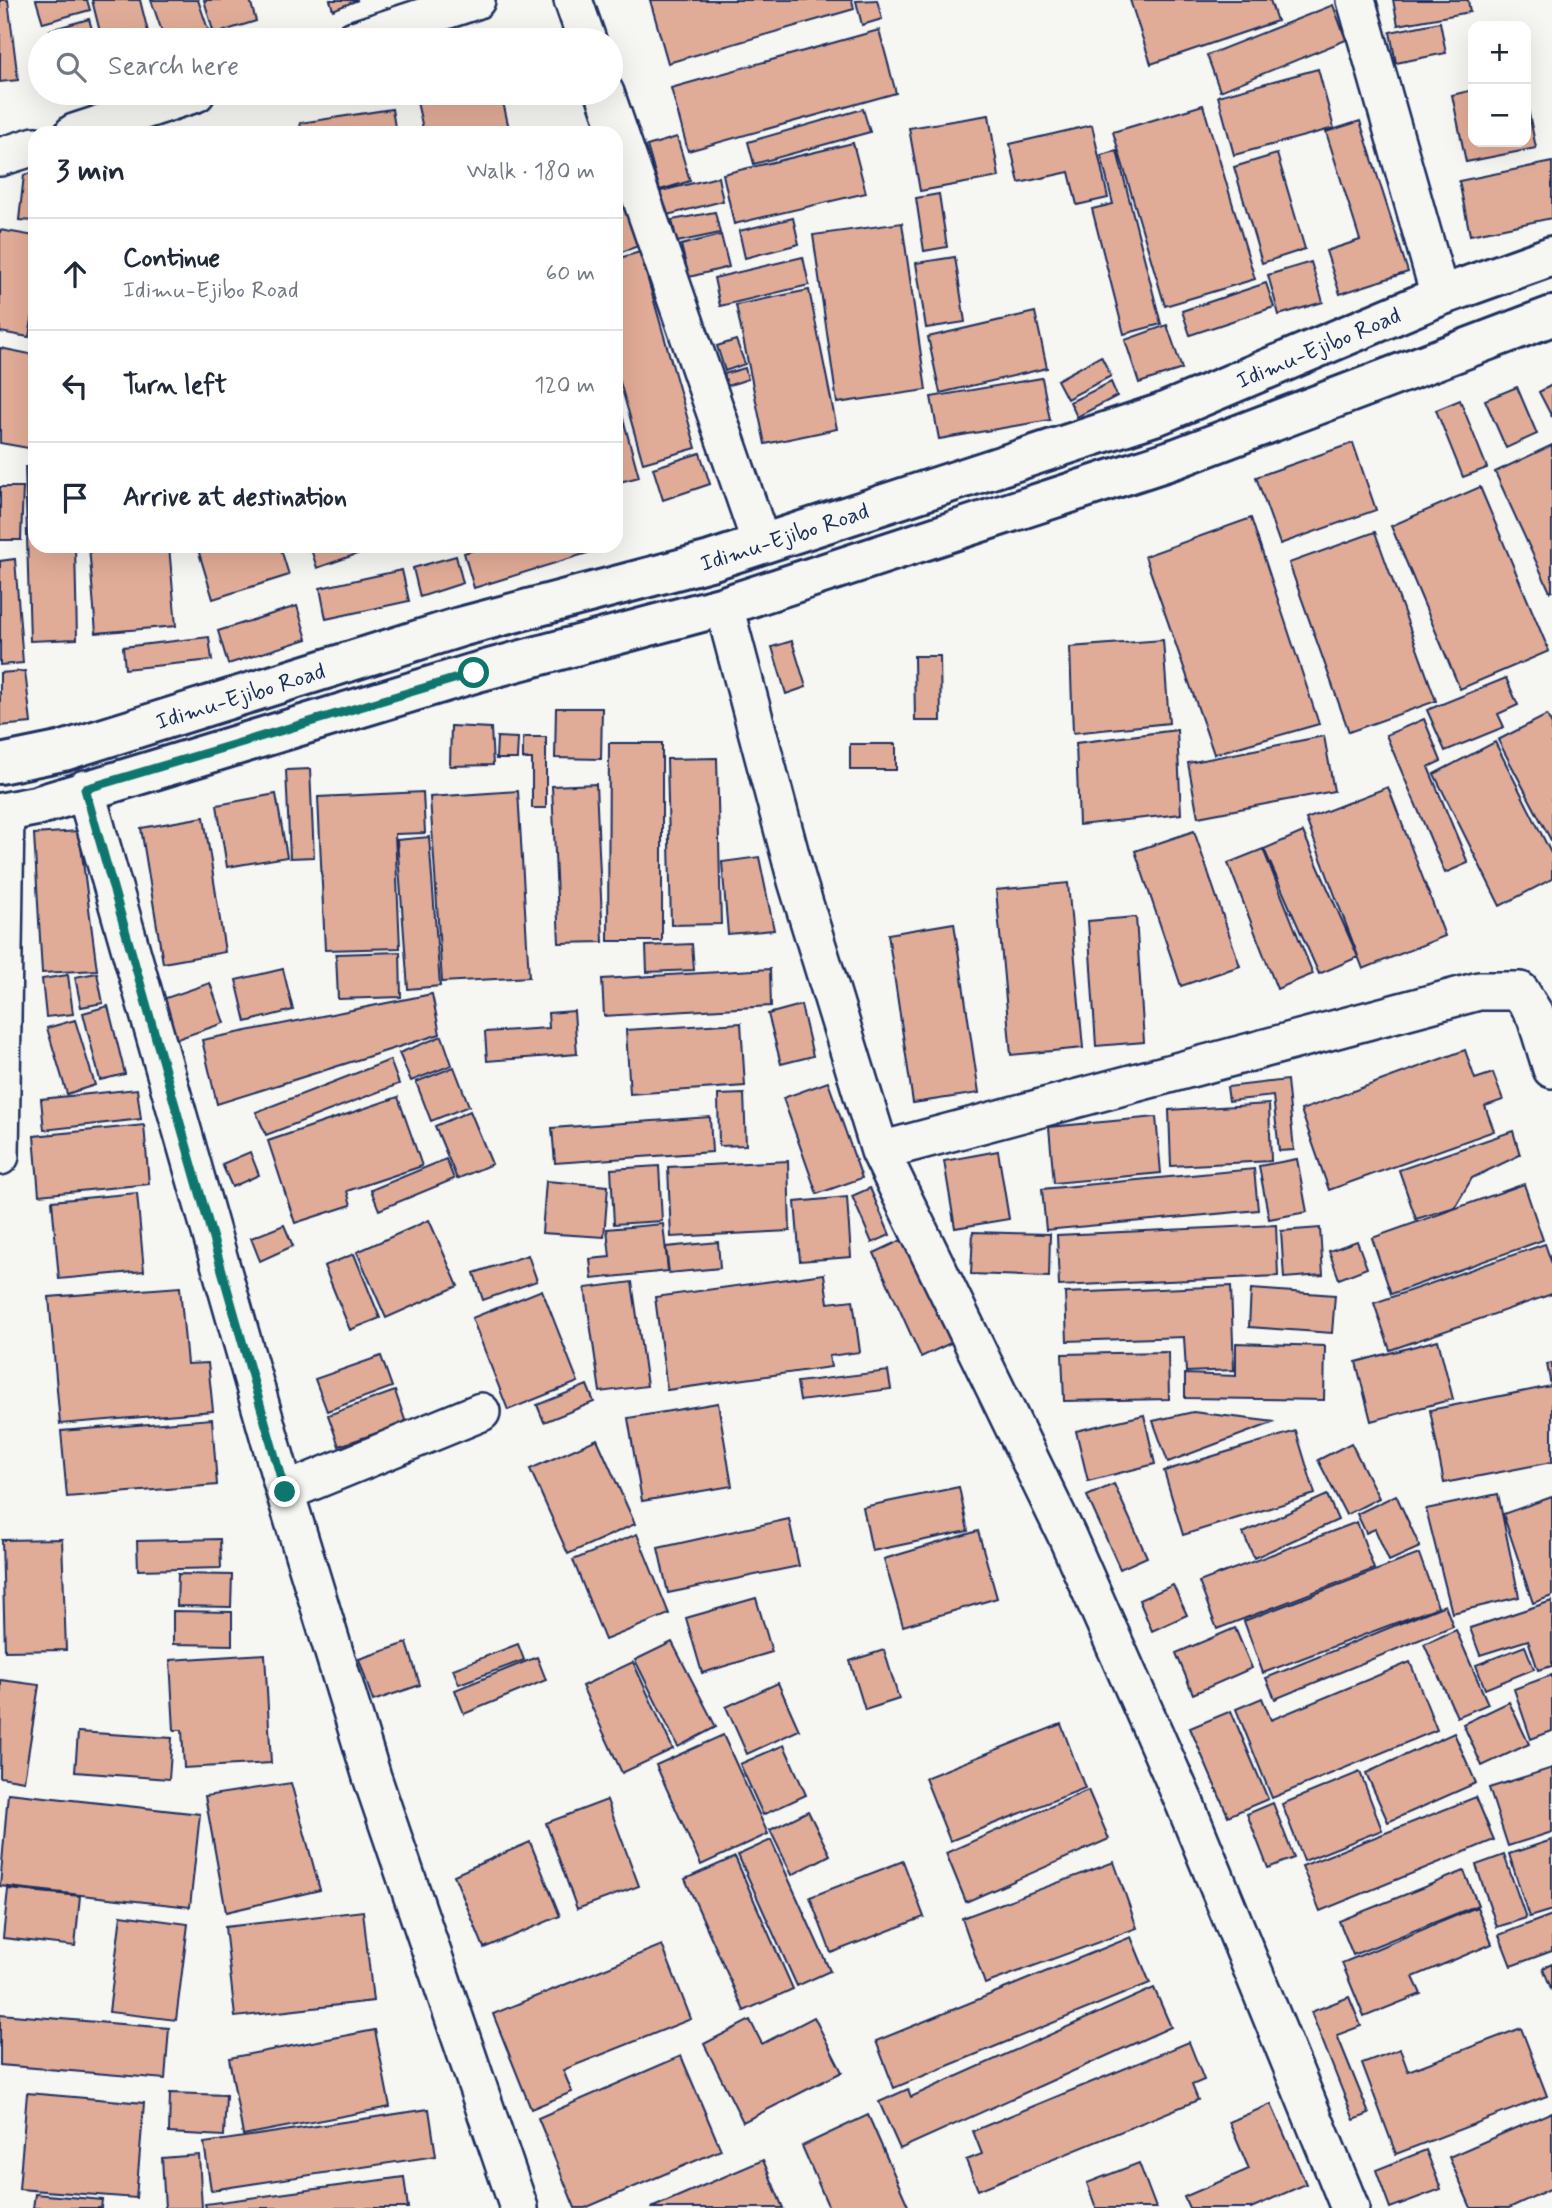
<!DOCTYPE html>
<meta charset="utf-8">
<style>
:root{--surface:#fff;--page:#f6f6f7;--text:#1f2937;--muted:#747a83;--line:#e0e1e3}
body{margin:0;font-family:Mynerve,sans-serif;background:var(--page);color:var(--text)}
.controls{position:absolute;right:21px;top:21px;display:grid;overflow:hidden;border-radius:14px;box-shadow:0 7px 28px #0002}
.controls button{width:63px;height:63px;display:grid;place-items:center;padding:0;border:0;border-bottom:2px solid var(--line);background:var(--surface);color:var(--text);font:35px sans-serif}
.stop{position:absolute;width:21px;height:21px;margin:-16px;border:5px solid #0f766e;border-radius:50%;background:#fff}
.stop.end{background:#0f766e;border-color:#fff;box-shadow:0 2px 7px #0008}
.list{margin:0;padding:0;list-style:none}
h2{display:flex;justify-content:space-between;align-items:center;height:91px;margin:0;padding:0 28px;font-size:30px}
h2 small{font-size:23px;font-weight:400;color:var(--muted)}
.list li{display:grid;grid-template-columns:46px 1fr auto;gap:21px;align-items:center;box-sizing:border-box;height:112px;padding:0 28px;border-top:2px solid var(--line)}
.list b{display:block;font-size:26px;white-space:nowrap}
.list p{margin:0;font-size:23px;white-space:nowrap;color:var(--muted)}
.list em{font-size:23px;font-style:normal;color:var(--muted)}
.icon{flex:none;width:38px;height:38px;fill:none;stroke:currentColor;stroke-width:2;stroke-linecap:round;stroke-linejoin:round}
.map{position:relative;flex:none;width:1552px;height:2208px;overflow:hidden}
.search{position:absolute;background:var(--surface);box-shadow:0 7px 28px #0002;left:28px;top:28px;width:595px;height:77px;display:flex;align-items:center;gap:18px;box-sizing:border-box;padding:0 24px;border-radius:38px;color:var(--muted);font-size:26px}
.panel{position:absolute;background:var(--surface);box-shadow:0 7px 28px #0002;left:28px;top:126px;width:595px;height:427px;border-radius:21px}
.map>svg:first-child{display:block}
</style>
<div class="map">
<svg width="1552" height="2208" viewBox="0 0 1552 2208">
<rect width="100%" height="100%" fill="#f6f6f2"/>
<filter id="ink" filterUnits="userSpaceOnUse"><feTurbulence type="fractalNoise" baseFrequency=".0143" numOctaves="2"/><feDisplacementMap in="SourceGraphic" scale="14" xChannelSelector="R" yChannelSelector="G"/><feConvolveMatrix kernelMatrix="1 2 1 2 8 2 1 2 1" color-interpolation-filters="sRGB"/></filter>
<g filter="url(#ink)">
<path fill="#e1ac97" stroke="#1b2f5e" stroke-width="2" d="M0,0H8L18,80L0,82Z
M36,0H87L90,10L43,23Z
M92,0H140L150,40H102Z
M151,0H198L211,38L165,40Z
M204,0H250L256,21L214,34Z
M330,0H358L333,10Z
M650,0H852L854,9L668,63Z
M877,0L882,19L862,25L856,1Z
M1130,0H1270L1277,21L1151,64Z
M1393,0H1468L1470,12L1398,25Z
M1333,5L1346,40L1220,91L1207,55Z
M89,19L95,40H53L50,30Z
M1440,22L1446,53L1396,63L1390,32Z
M879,30L896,93L688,151L671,88Z
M1318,69L1334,128L1234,155L1218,96Z
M1473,90V142H1526V99L1536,148L1466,162L1452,95Z
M415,93H501L510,133H424Z
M549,93H573L552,101Z
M1203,105L1255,279L1165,306L1113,132Z
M392,109L396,133H302L300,123Z
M863,109L870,132L754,164L748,142Z
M989,115L999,177L920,191L909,128Z
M1360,121L1408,272L1340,294L1326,251L1360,240L1326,132Z
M1092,125L1108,198L1077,205L1069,172L1019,183L1010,144Z
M677,137L690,181L660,190L647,146Z
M853,143L866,193L734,224L723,174Z
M1117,151L1161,324L1124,334L1092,209L1113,204L1101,155Z
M1277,154L1305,249L1262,263L1234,167Z
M1552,162V218L1470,235L1459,181Z
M35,172V221L19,220L24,175Z
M718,177L723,201L663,216L657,192Z
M939,194L947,247L924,251L916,198Z
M627,206L641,245L616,254V210Z
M715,212L720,233L677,242L672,220Z
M793,218L799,244L745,258L739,231Z
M902,223L926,390L837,403L813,235Z
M0,230L35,236V302L29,337L0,332Z
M721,235L729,267L689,277L681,245Z
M640,252L696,448L643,463L616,368V259Z
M803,257L809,285L720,306L714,278Z
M955,257L965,322L926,328L916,263Z
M1311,262L1323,302L1279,315L1268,275Z
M1266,283L1274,307L1190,335L1182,311Z
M809,290L837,429L765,444L736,305Z
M1035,312L1047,368L940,393L928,337Z
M1167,325L1182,369L1139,383L1125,340Z
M736,340L745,364L725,371L717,346Z
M0,348L35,355L34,449L0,443Z
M1101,356L1111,376L1067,399L1057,380Z
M745,368L748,379L727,386L724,374Z
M1042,378L1050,420L939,439L931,397Z
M1111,382L1117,396L1077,417L1070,402Z
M1552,385V417L1539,392Z
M1517,387L1537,434L1506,448L1485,400Z
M616,393L639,477L616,483Z
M1460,400L1487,468L1463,477L1436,410Z
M1353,443L1376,510L1280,544L1256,477Z
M1552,445V591L1550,592L1495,472Z
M700,453L710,484L663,500L653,468Z
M25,467H35V546H75L77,639L30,641Z
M0,487H23L21,540H0Z
M1480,487L1549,651L1460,689L1391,526Z
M1251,518L1319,724L1214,754L1145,556Z
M1375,532L1436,701L1349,732L1289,563Z
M89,546H169L176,626L96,633Z
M197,546H280L289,575L213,599Z
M310,546H380L317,568Z
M487,546H610L474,588L464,553Z
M456,556L463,583L420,597L413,568Z
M15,559L23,663L0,665V561Z
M402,570L409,601L326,619L320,588Z
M297,606L307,639L228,664L218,631Z
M209,637L212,660L125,669L123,647Z
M1163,640L1169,723L1073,733L1070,647Z
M792,641L806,687L786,694L772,647Z
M914,656H940L941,721H915Z
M25,671L31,723L0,726V673Z
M1506,678L1518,705L1498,714L1504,727L1445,751L1427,710Z
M556,708H602L601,759L555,758Z
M1547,715L1552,725V842L1498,740Z
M1424,719L1441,761L1428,767L1468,863L1445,873L1386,735Z
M451,726L491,728L493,765L450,766Z
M1177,730L1181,814L1079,825L1076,743Z
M1324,736L1334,791L1198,817L1188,763Z
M497,737L518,738L517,759H496Z
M523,737H546V808H532V759H523Z
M1495,742L1552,855V879L1500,906L1434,774Z
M609,743H662V941H608Z
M850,744H896V770H850Z
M717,758L721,924L671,925L667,759Z
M310,769L314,857L290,858L286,770Z
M596,784L603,942L559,943L552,786Z
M1388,787L1445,936L1363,969L1306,819Z
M518,791L529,977L442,982L430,797Z
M423,792L425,833L395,834L400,948L325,950L318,797Z
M276,794L287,857L227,867L217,805Z
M204,817L225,952L163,963L141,828Z
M79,831L97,970L42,973L34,834Z
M1194,831L1240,966L1181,986L1135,851Z
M1303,832L1358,957L1319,974L1264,849Z
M429,837L440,986L408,989L397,840Z
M1263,849L1313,974L1277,989L1228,863Z
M759,857L774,930L728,934L722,862Z
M1068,883L1083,1048L1011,1055L996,890Z
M1136,917L1144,1042L1096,1046L1088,921Z
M954,923L979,1093L913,1103L888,934Z
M692,944L694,970L647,972L646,946Z
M400,952L401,997L338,999L336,954Z
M283,969L293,1010L246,1022L236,980Z
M770,969L771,1006L604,1016L602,979Z
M97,973L103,1003L81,1007L75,977Z
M68,975L73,1014L46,1017L42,979Z
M210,983L224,1023L177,1039L163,999Z
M432,994L440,1034L217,1104L202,1040Z
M801,1005L813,1056L781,1064L768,1014Z
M108,1006L125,1074L100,1080L83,1013Z
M574,1011L577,1054L487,1061L485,1032L549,1028L548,1013Z
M75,1020L95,1085L67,1094L47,1028Z
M741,1023L745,1086L630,1094L626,1030Z
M442,1036L452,1065L411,1081L399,1053Z
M1465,1050L1475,1079L1493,1073L1503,1100L1485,1106L1494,1131L1329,1190L1301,1110Z
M390,1060L399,1084L266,1135L256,1112Z
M454,1067L469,1106L431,1121L416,1082Z
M1287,1080L1294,1150L1279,1151L1273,1096L1229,1101L1227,1087Z
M828,1082L862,1178L817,1194L783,1098Z
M137,1089L141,1119L44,1130L41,1099Z
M744,1094L746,1145L719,1146L718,1095Z
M398,1097L422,1166L347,1191L351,1205L295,1223L268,1141Z
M1269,1104L1271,1161L1171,1166L1169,1110Z
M470,1111L492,1164L457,1179L435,1126Z
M710,1117L712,1152L555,1163L552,1128Z
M1156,1117L1161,1173L1054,1183L1049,1127Z
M144,1125L149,1184L39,1195L34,1136Z
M1513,1131L1520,1155L1472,1178L1455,1207L1416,1219L1399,1170Z
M998,1151L1009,1219L955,1228L944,1161Z
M250,1152L259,1175L232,1187L222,1164Z
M446,1159L454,1179L379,1210L371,1190Z
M1297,1159L1307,1212L1269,1219L1259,1166Z
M788,1161L790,1231L671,1237L668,1167Z
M659,1166L662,1221L614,1224L611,1169Z
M1254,1169L1258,1210L1046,1230L1042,1189Z
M546,1181L608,1186L604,1237L542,1233Z
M1524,1184L1543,1240L1391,1294L1372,1238Z
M870,1188L890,1235L872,1243L852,1196Z
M137,1193L144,1271L59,1279L52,1201Z
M847,1197L851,1257L800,1261L795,1202Z
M429,1220L458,1286L386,1318L357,1252Z
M663,1224L668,1271L592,1279L590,1259L610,1257L607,1229Z
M284,1225L293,1246L260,1261L251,1238Z
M1276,1225L1278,1276L1059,1286L1057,1235Z
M1320,1228L1323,1275L1284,1278L1281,1231Z
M973,1232L1050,1234L1049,1277L971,1274Z
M908,1237L955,1341L921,1357L874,1253Z
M1357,1241L1367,1268L1339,1279L1329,1251Z
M718,1242L720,1268L669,1273L666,1247Z
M1545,1244L1552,1264V1294L1390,1350L1374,1303Z
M354,1254L380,1318L350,1330L324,1266Z
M528,1255L537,1281L483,1300L474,1273Z
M824,1274L828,1303L853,1300L860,1352L829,1356L831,1367L667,1390L655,1297Z
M632,1282L647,1386L600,1392L585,1288Z
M1231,1286L1234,1370L1186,1372L1184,1337L1067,1341L1065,1293Z
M180,1287L187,1364L208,1363L213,1411L60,1424L49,1297Z
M1251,1289L1335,1295L1332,1333L1249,1327Z
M542,1290L578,1382L508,1410L472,1318Z
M1438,1340L1453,1399L1371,1421L1356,1362Z
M1236,1343L1325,1346L1324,1400L1185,1398V1374L1236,1376Z
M1168,1352L1169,1399L1064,1401L1062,1354Z
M381,1356L392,1387L327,1411L315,1379Z
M1552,1363V1462L1444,1483L1430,1410L1551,1386L1547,1364Z
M888,1371L891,1389L800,1401L797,1382Z
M587,1385L594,1402L544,1422L537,1405Z
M395,1391L406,1423L339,1446L328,1415Z
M718,1403L732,1486L642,1501L628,1418Z
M1193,1412L1275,1422L1168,1462L1153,1421Z
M1144,1415L1155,1464L1088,1481L1076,1431Z
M212,1419L217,1485L67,1497L61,1431Z
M1296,1431L1315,1494L1183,1535L1164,1471Z
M597,1439L635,1524L568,1554L530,1469Z
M1351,1443L1379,1498L1346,1515L1318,1460Z
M1114,1484L1147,1557L1120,1569L1087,1496Z
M959,1487L968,1531L872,1551L863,1507Z
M1498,1494L1519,1597L1452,1613L1426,1509Z
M1327,1495L1338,1520L1254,1558L1243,1533Z
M1396,1495L1420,1547L1389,1561L1375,1529L1366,1533L1357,1514Z
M1552,1497V1596L1533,1603L1503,1514Z
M789,1519L799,1566L668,1593L658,1548Z
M1357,1522L1374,1569L1217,1629L1199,1582Z
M978,1531L997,1598L903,1626L884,1559Z
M637,1534L669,1614L605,1640L573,1560Z
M62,1539L66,1650L5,1651L2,1540Z
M220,1539L221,1568L138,1570L137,1541Z
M1419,1554L1438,1607L1263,1673L1244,1621Z
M178,1574L232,1575L231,1607L177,1606Z
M1173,1585L1187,1615L1152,1631L1139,1600Z
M756,1598L772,1652L702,1673L686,1618Z
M1552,1601V1666L1538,1670L1528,1640L1480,1655L1470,1628Z
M1445,1605L1453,1626L1275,1699L1266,1678Z
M173,1611L232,1612V1645L173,1644Z
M1235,1628L1252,1668L1193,1694L1176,1653Z
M1456,1630L1488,1704L1457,1717L1424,1644Z
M672,1642L716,1727L678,1747L635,1660Z
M407,1643L420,1685L373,1701L359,1659Z
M518,1644L524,1660L459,1684L453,1669Z
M1525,1646L1534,1669L1485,1689L1476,1665Z
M884,1650L899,1699L865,1710L850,1661Z
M265,1654L271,1763L184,1768L182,1730H174L170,1660Z
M537,1657L546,1680L464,1714L455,1690Z
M633,1662L673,1749L622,1773L582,1686Z
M1410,1662L1437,1730L1272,1798L1236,1709L1262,1698L1271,1720Z
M1552,1675V1731L1531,1739L1514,1689Z
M1,1680L39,1685L24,1781L0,1777Z
M778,1683L799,1730L747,1754L726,1707Z
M1509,1702L1529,1744L1482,1766L1463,1724Z
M1231,1711L1268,1799L1228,1816L1190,1728Z
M1061,1724L1085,1788L950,1841L925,1778Z
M78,1732L172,1738L169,1779L75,1772Z
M1454,1733L1476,1783L1388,1822L1366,1773Z
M723,1735L768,1834L701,1865L656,1765Z
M784,1745L806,1795L763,1815L740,1764Z
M1552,1768V1832L1508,1846L1489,1788Z
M1360,1772L1382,1830L1304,1861L1282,1804Z
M291,1783L320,1890L226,1912L205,1796Z
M1088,1790L1109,1839L966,1902L946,1853Z
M8,1793L200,1814L190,1907L0,1886Z
M1476,1797L1494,1840L1320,1911L1302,1866Z
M607,1800L639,1886L577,1909L546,1823Z
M1273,1803L1294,1858L1268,1868L1247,1814Z
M808,1811L830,1855L792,1875L770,1830Z
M771,1840L830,1971L797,1986L738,1855Z
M1552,1840V1910L1529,1917L1509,1854Z
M530,1842L560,1916L484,1948L454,1875Z
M1504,1855L1526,1918L1497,1927L1476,1865Z
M735,1857L793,1989L744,2011L685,1879Z
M903,1861L924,1917L831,1953L810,1897Z
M1114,1862L1137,1928L985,1984L962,1918Z
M1464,1871L1478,1905L1353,1955L1339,1921Z
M8,1889L80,1896L75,1946L3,1938Z
M1477,1907L1492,1944L1413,1977L1421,1994L1364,2017L1342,1963Z
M363,1911L373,2001L235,2017L225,1927Z
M121,1915L188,1924L176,2020L109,2012Z
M1552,1915V1951L1511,1966L1499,1935Z
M1131,1937L1150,1983L894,2088L876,2041Z
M662,1945L691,2019L563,2070L572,2092L531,2109L493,2014Z
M1552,1964V1991L1543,1968Z
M1154,1988L1171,2027L900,2149L879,2102L908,2089L911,2097Z
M1349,1997L1361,2026L1337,2035L1369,2114L1354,2120L1311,2012Z
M0,2014L169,2028L165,2079L0,2065Z
M814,2017L842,2072L743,2122L704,2044L750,2020L762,2044Z
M1521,2028L1547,2096L1396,2154L1362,2063L1400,2049L1408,2071Z
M375,2030L390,2107L243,2135L229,2058Z
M1189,2042L1204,2080L1192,2085L1198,2100L978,2190L966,2160L982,2154L973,2131Z
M681,2056L721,2150L585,2208H575L538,2118Z
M27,2093L144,2103L136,2198L19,2189Z
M170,2093L226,2095L224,2136L169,2133Z
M1271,2104L1306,2184L1251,2208H1189L1184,2197L1249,2169L1229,2122Z
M429,2109L436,2156L211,2190L204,2143Z
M1552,2112V2188L1509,2208H1471L1449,2157Z
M868,2115L909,2208H829L802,2146Z
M1426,2150L1441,2189L1390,2208L1376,2170Z
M199,2155L202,2208H165L162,2158Z
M763,2160L783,2208H651Z
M1139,2163L1156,2208H1096L1087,2183Z
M404,2177L408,2208H206L205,2204Z
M35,2194L102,2200L101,2208H33Z"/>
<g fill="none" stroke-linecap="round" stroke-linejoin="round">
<defs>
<path id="minor" d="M573,0L587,40
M1356,0L1440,296
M354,40L476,0
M605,93L761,543
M74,133L196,93
M0,157L35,146
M724,606L797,881L880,1151L1066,1534L1185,1804L1350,2208
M85,789L285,1492L372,1777L519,2208
M880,1151L1479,991H1520L1536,1017L1552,1069
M0,1156L5,812
M285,1492L481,1412"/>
<g id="secondary">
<path id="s1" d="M0,764L63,751L460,627L710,561L1160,414L1440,296L1552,256"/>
<path d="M0,813L36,806L474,673L724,606L1177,458L1552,316"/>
</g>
</defs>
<use href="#minor" stroke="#1b2f5e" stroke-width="42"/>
<use href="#secondary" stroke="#1b2f5e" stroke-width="44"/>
<use href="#minor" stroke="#f6f6f2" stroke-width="37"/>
<use href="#secondary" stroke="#f6f6f2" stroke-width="38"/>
</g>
</g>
<g fill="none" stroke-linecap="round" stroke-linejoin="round" filter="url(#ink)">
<path stroke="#0f766e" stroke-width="9" d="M285,1492L85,789L474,673"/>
</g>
<g text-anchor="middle" stroke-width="5" stroke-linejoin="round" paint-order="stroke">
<g font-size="23" fill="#1b2f5e" stroke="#f6f6f2">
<text dy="8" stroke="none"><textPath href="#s1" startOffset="1384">Idimu-Ejibo Road</textPath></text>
<text dy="8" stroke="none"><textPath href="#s1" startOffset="817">Idimu-Ejibo Road</textPath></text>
<text dy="8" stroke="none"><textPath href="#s1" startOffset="250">Idimu-Ejibo Road</textPath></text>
</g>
</g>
</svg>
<div class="controls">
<button>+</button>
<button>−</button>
</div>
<div class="stop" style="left:474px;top:673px"></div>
<div class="stop end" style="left:285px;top:1492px"></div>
<div class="search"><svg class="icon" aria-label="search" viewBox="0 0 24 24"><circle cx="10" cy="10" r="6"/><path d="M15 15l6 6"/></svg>Search here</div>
<section class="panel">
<h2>3 min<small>Walk · 180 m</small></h2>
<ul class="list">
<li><svg class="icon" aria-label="ahead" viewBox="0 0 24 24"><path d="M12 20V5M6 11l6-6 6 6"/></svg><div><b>Continue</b><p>Idimu-Ejibo Road</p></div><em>60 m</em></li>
<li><svg class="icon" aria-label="left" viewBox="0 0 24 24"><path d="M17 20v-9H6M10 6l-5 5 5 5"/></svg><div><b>Turn left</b></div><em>120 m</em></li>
<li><svg class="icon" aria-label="arrive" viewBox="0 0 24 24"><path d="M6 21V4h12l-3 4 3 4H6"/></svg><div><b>Arrive at destination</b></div></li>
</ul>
</section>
</div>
